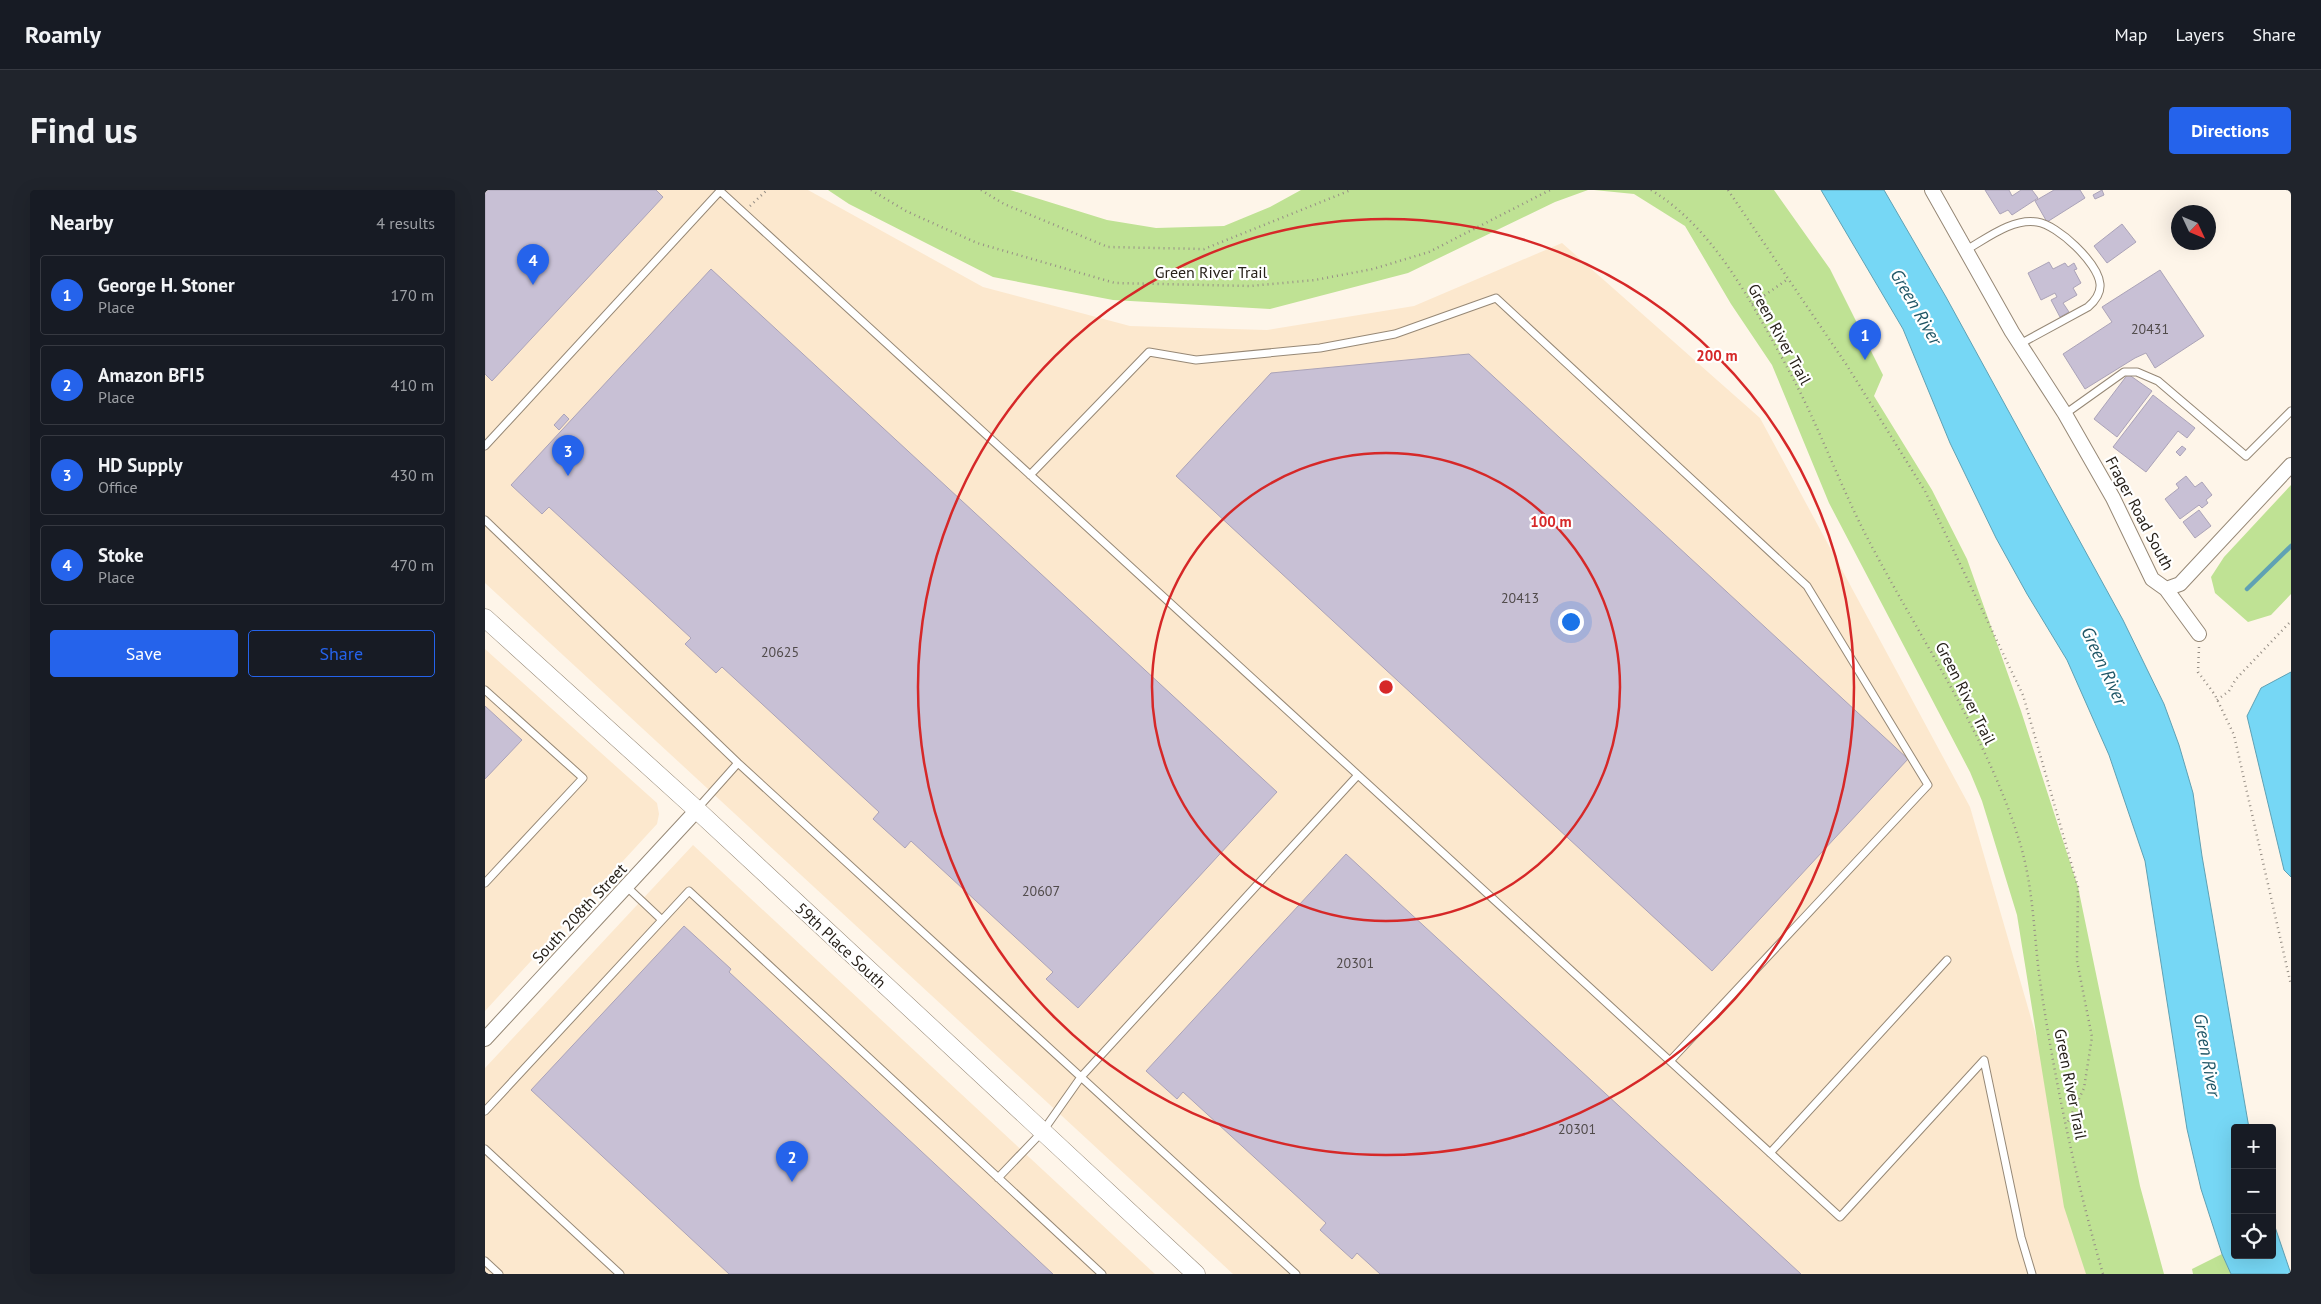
<!DOCTYPE html>
<meta charset="utf-8">
<style>
:root{--surface:#171b24;--page:#20242c;--text:#f1f3f6;--muted:#9ea1a6;--line:#363941;--accent:#2563eb}
body{margin:0;font-family:"PT Sans",sans-serif;background:var(--page);color:var(--text)}
.controls{position:absolute;right:15px;bottom:15px;display:grid;overflow:hidden;border-radius:5px;box-shadow:0 5px 20px #0002}
.controls button{width:45px;height:45px;display:grid;place-items:center;padding:0;border:0;border-bottom:1px solid var(--line);background:var(--surface);color:var(--text);font:25px sans-serif}
.compass{position:absolute;left:1686px;top:15px;width:45px;height:45px;border-radius:50%;background:var(--surface);box-shadow:0 5px 20px #0002;rotate:134deg}
.you{position:absolute;left:1085px;top:431px;width:18px;height:18px;margin:-12px;border:4px solid #fff;border-radius:50%;background:#1a73e8;box-shadow:0 0 0 8px #1a73e833}
.badge{display:grid;place-items:center;width:32px;height:32px;border-radius:50%;background:var(--accent);color:#fff;font-size:16px;font-weight:700}
.pin{position:absolute;translate:-50% -41px;filter:drop-shadow(0 1px 2px #0008)}
.pin::after{content:'';position:absolute;top:26px;width:18px;height:15px;background:inherit;clip-path:polygon(0 0,100% 0,50% 100%)}
.list{margin:0;padding:0;list-style:none}
h2{display:flex;justify-content:space-between;align-items:center;height:65px;margin:0;padding:0 20px;font-size:21px}
h2 small{font-size:16px;font-weight:400;color:var(--muted)}
.list li{display:grid;grid-template-columns:32px 1fr auto;gap:15px;align-items:center;box-sizing:border-box;height:80px;margin:0 10px 10px;padding:0 10px;border:1px solid var(--line);border-radius:5px}
.list b{display:block;font-size:19px;white-space:nowrap}
.list p{margin:0;font-size:16px;white-space:nowrap;color:var(--muted)}
.list em{font-size:16px;font-style:normal;color:var(--muted)}
.actions{display:flex;gap:10px;padding:15px 20px}
.actions a{flex:1;padding:11px 0;border:1px solid var(--accent);border-radius:5px;text-align:center;font-size:18px;color:var(--accent)}
.actions .main{background:var(--accent);color:#fff}
.icon{flex:none;width:28px;height:28px;fill:none;stroke:currentColor;stroke-width:2;stroke-linecap:round;stroke-linejoin:round}
.map{position:relative;flex:none;width:1806px;height:1084px;overflow:hidden;border-radius:5px}
header{display:flex;align-items:center;gap:30px;box-sizing:border-box;height:70px;padding:0 25px;background:var(--surface);border-bottom:1px solid var(--line)}
header strong{font-size:24px}
nav{display:flex;gap:28px;margin-inline-start:auto;font-size:18px}
.intro{display:flex;align-items:center;justify-content:space-between;box-sizing:border-box;height:120px;padding:0 30px}
h1{margin:0;font-size:35px}
.button{padding:12px 22px;border-radius:5px;background:var(--accent);color:#fff;font-size:18px;font-weight:700}
main{display:flex;gap:30px;padding:0 30px}
aside{flex:1;background:var(--surface);border-radius:5px;box-shadow:0 5px 20px #0002}
.map>svg:first-child{display:block}
</style>
<header>
<strong>Roamly</strong>
<nav><a>Map</a><a>Layers</a><a>Share</a></nav>
</header>
<div class="intro"><h1>Find us</h1><a class="button">Directions</a></div>
<main>
<aside>
<h2>Nearby<small>4 results</small></h2>
<ul class="list">
<li><span class="badge">1</span><div><b>George H. Stoner</b><p>Place</p></div><em>170 m</em></li>
<li><span class="badge">2</span><div><b>Amazon BFI5</b><p>Place</p></div><em>410 m</em></li>
<li><span class="badge">3</span><div><b>HD Supply</b><p>Office</p></div><em>430 m</em></li>
<li><span class="badge">4</span><div><b>Stoke</b><p>Place</p></div><em>470 m</em></li>
</ul>
<div class="actions"><a class="main">Save</a><a>Share</a></div>
</aside>
<div class="map">
<svg width="1806" height="1084" viewBox="0 0 1806 1084">
<rect width="100%" height="100%" fill="#fef5e9"/>
<path fill="#fce8ce" d="M0,0H323L498,97L645,136L782,140L929,116L1077,53L1275,228L1485,617L1620,1084H748L0,393Z
M0,459L172,613L174,624L172,634L0,821Z
M208,655L670,1084H0V878Z"/>
<path fill="#bfe294" d="M343,0H525L622,30L671,38L739,36L785,17L816,0H1103L1070,12L923,83L785,119L628,110L508,87L364,14Z
M1109,0H1289L1345,79L1398,185L1389,206L1447,300L1482,369L1536,521L1593,697L1655,996L1679,1084H1601L1579,1017L1532,725L1497,611L1485,582L1344,313L1287,175L1246,114L1200,36L1149,4Z
M1806,295V404L1786,425L1763,432L1730,403L1726,387L1739,367Z
M1737,1064L1746,1084H1708L1707,1079Z"/>
<path fill="#76d7f5" stroke="#5fa1b4" d="M1336,0H1399L1461,107L1638,430L1679,514L1694,555L1708,603L1717,666L1764,938H1750V1065H1787V1028L1806,1084H1746L1737,1064L1716,999L1702,939L1660,671L1624,565L1582,470L1542,404L1511,348L1465,253L1418,139Z
M1806,482V687L1799,680L1762,526L1776,498Z"/>
<g fill="none" stroke-linecap="round" stroke-linejoin="round">
<path stroke="#5fa1b4" stroke-width="4.5" d="M1762,399L1806,356"/>
</g>
<path fill="#c8c0d5" stroke="#aba3b8" d="M0,0H171L178,7L7,191L0,184Z
M1500,0H1524L1527,6L1536,0H1547L1553,8L1527,25L1523,20L1515,24Z
M1569,0H1595L1600,8L1562,32L1550,11Z
M1617,0L1619,5L1610,9L1608,5Z
M1637,34L1651,52L1622,73L1609,56Z
M1564,72L1568,79L1580,73L1583,77L1589,73L1592,79L1589,80L1596,93L1588,98L1592,105L1578,113L1584,122L1575,127L1566,110L1572,107L1570,103L1556,110L1543,83Z
M226,79L792,602L593,818L561,789L568,782L426,651L420,658L388,629L394,622L237,477L231,483L200,454L206,448L64,317L57,324L26,295Z
M1675,80L1719,146L1670,178L1661,163L1650,168L1600,199L1578,164L1627,132L1617,117Z
M984,164L1423,569L1227,781L691,286L786,183Z
M1643,184L1667,201L1632,247L1609,229Z
M1668,205L1710,238L1702,248L1693,241L1661,282L1628,257Z
M79,224L84,229L74,240L69,235Z
M1697,256L1701,259L1695,266L1691,262Z
M1701,286L1710,297L1717,292L1727,305L1721,310L1723,313L1717,318L1714,315L1695,329L1680,309L1694,298L1691,294Z
M1714,320L1726,336L1710,348L1698,332Z
M0,516L37,550L0,589Z
M861,664L1316,1084H895L872,1063L867,1069L835,1040L841,1033L698,902L692,909L661,881Z
M199,736L246,779L244,782L568,1084H244L46,900Z"/>
<g fill="none" stroke-linecap="round" stroke-linejoin="round">
<defs>
<path id="service" d="M1481,60C1501,49 1527,28 1552,32C1573,35 1613,73 1615,94C1616,104 1610,111 1603,117L1535,154
M1580,224L1639,182H1652L1673,191L1761,266L1806,221
M0,256L235,1L873,585L596,887L558,941L513,988
M545,285L664,162L711,170L835,158L910,144L1011,108L1322,396L1443,595L1185,871
M0,330L253,573L811,1084
M0,500L98,588L0,693
M873,585L1355,1027L1499,870L1536,1047L1547,1084
M212,619L253,573
M142,697L177,730
M0,921L204,701L617,1084
M0,959L135,1084
M1285,963L1462,770
M0,1071L14,1084"/>
<path id="minor" d="M1447,0L1527,142L1580,224L1628,308L1667,389L1681,399L1714,444
M1681,399L1695,394L1806,275
M0,849L212,620"/>
<path id="tertiary" d="M0,428L212,620L711,1084"/>
</defs>
<use href="#service" stroke="#968876" stroke-width="9"/>
<use href="#minor" stroke="#968876" stroke-width="16"/>
<use href="#tertiary" stroke="#968876" stroke-width="19"/>
<path stroke="#968e85" stroke-width="2.5" stroke-dasharray="1 4" stroke-linecap="butt" d="M386,0L421,21L492,53L630,93L765,96L830,90L888,79L944,62L1065,0
M496,0L519,14L623,57L719,59L866,0
M1166,0C1209,26 1240,69 1265,111C1283,142 1301,174 1317,206C1341,255 1360,306 1385,353C1438,454 1505,549 1537,660C1548,701 1549,742 1554,784C1568,883 1590,988 1618,1084
M1243,0L1361,174L1440,301L1538,505L1593,697L1592,771L1607,847L1599,898L1582,934
M265,16L282,0
M1267,114L1303,89
M1714,457L1713,482L1730,505L1749,545L1806,795
M1732,510L1744,501L1751,489L1806,431"/>
<use href="#service" stroke="#fff" stroke-width="7"/>
<use href="#minor" stroke="#fff" stroke-width="14"/>
<use href="#tertiary" stroke="#fff" stroke-width="18"/>
</g>
<g fill="none" stroke="#d62828" stroke-width="2.5">
<circle cx="901" cy="497" r="234"/>
<circle cx="901" cy="497" r="468"/>
</g>
<g text-anchor="middle" stroke-width="4.5" stroke-linejoin="round" paint-order="stroke">
<g font-size="14" fill="#504a4a">
<text x="1665" y="144">20431</text>
<text x="1035" y="413">20413</text>
<text x="295" y="467">20625</text>
<text x="556" y="706">20607</text>
<text x="870" y="778">20301</text>
<text x="1092" y="944">20301</text>
</g>
<g font-size="16" fill="#28221b" stroke="#fff">
<text x="726" y="88">Green River Trail</text>
<text transform="translate(1295 144) rotate(61)" y="6">Green River Trail</text>
<text transform="translate(1655 323) rotate(62)" y="6">Frager Road South</text>
<text transform="translate(1481 503) rotate(63)" y="6">Green River Trail</text>
<text transform="translate(94 723) rotate(-47)" y="6">South 208th Street</text>
<text transform="translate(356 755) rotate(43)" y="6">59th Place South</text>
<text transform="translate(1586 894) rotate(79)" y="6">Green River Trail</text>
</g>
<g font-size="18" font-style="italic" fill="#1f5666" stroke="#fff">
<text transform="translate(1431 117) rotate(60)" y="6">Green River</text>
<text transform="translate(1619 476) rotate(65)" y="6">Green River</text>
<text transform="translate(1722 865) rotate(80)" y="6">Green River</text>
</g>
</g>
<circle cx="901" cy="497" r="8" fill="#d62828" stroke="#fff" stroke-width="2.5"/>
<g font-size="15" text-anchor="middle" font-weight="bold" fill="#d62828" stroke="#fff" stroke-width="4.5" stroke-linejoin="round" paint-order="stroke">
<text x="1232" y="171">200 m</text>
<text x="1066" y="337">100 m</text>
</g>
</svg>
<div class="controls">
<button>+</button>
<button>−</button>
<button><svg class="icon" aria-label="locate" viewBox="0 0 24 24"><circle cx="12" cy="12" r="6"/><path d="M12 2v4M12 18v4M2 12h4M18 12h4"/></svg></button>
</div>
<svg class="compass" viewBox="-18 -18 36 36"><path d="M0-13l5 13h-10z" fill="#e53935"/><path d="M0 13l5-13h-10z" fill="#9ea1a6"/></svg>
<div class="you"></div>
<div class="pin badge" style="left:1380px;top:170px">1</div>
<div class="pin badge" style="left:307px;top:992px">2</div>
<div class="pin badge" style="left:83px;top:286px">3</div>
<div class="pin badge" style="left:48px;top:95px">4</div>
</div>
</main>
